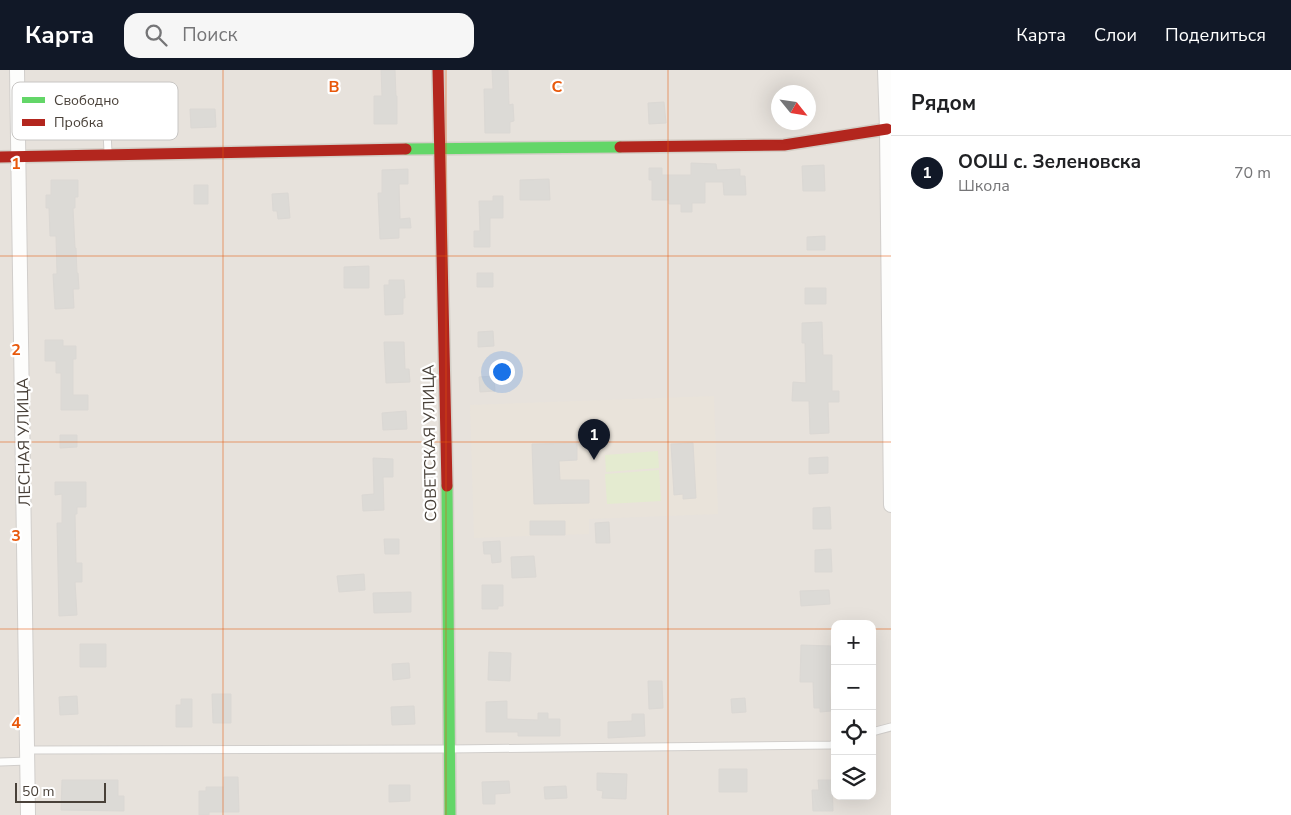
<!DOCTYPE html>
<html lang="ru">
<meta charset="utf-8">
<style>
:root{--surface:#fff;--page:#f6f6f6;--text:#202124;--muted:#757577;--line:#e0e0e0;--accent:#111827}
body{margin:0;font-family:"Nunito Sans",sans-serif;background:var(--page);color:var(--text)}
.controls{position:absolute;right:15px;bottom:15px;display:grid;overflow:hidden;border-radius:10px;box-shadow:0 5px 20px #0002}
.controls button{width:45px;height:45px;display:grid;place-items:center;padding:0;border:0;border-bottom:1px solid var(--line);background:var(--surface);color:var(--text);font:25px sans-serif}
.compass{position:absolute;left:771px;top:15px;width:45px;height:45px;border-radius:50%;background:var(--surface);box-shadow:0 5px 20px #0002;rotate:120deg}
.scale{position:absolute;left:15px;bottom:12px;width:91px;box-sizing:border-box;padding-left:5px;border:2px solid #494139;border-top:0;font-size:14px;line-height:18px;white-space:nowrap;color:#494139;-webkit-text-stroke:4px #fff;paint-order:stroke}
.you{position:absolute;left:501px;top:301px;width:18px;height:18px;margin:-12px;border:4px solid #fff;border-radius:50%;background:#1a73e8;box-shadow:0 0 0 8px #1a73e833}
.badge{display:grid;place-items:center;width:32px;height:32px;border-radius:50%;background:var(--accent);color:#fff;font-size:16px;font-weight:700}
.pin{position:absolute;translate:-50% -41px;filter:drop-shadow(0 1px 2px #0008)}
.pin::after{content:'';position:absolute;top:26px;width:18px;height:15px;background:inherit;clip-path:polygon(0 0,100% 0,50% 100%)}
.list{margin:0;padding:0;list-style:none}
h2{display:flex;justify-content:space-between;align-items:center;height:65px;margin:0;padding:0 20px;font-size:21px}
h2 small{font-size:16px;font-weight:400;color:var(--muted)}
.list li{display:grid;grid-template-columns:32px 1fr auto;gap:15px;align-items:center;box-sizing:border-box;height:75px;padding:0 20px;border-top:1px solid var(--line)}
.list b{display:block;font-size:19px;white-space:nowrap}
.list p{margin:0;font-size:16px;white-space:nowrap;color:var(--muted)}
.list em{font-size:16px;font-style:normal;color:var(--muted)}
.icon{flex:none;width:28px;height:28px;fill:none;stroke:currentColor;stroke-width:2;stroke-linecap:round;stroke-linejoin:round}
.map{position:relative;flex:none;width:891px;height:745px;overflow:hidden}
header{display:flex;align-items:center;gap:30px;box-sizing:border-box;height:70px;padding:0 25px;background:var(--accent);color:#fff}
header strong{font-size:24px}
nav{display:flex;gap:28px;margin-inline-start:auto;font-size:18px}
.search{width:350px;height:45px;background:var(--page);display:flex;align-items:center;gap:12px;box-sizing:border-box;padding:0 18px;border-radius:15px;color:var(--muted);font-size:19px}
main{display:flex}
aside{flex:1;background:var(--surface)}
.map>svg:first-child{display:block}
</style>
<header>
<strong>Карта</strong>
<div class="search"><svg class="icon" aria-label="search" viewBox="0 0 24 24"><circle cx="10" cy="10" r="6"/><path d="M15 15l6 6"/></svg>Поиск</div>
<nav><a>Карта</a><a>Слои</a><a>Поделиться</a></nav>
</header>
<main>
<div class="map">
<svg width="891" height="745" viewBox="0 0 891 745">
<rect width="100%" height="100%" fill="#f3f1ee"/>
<path fill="#e7e2dc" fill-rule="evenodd" d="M0,0H891V745H0ZM778,22H808V52H778ZM835,554H872V726H835Z"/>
<path fill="#e9e3da" d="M714,326L718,444L589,449V464L474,468L470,335Z"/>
<path fill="#e4ebd0" d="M658,381L659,398L606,402L605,385Z
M659,400L661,431L607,434L605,404Z"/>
<path fill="#dcdad6" stroke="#dbd8d4" d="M381,0H395L396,26H397V54H374V26H382Z
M492,0H508L509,35L513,34L514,51L510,52V63H485L484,19H493Z
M664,32L666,53L649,54L648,33Z
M190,39H215L216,57L191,58Z
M691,93L716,94L717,100L740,99V106H745L746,125H724L723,112H705V133H692V142H681V134H669V130H652V110H649V98H662V105H691Z
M824,95L825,121H803L802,96Z
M408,99V114H399L400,149L410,148L411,158H399V168L380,169L378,123H382V100Z
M549,109L550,130H520V110Z
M51,110H78V127H75V138H73L75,178H76L77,203H78L79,219H73L74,238L55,239L53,204H57L56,166H50L49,138H46V125H51Z
M194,115H208V134H194Z
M288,123L290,148L278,149L277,141H273L272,124Z
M493,126H503V148H490V177H474V161H480L479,131H493Z
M825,166V180H807V167Z
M369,196V218H344V197Z
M477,203H493V217H477Z
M389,210H404L405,228H403V244L385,245L384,215H389Z
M805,218H826V234H805Z
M822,252L823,285H832V321H839V332H828L829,363L810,364L809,331H792L793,312L806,313L805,273H802V253Z
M493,261L494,276L478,277V262Z
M45,270H63V276H76V289H73V325H88V340H61V303H56V291H45Z
M384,272H404L405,299H409L410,312L386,313Z
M494,306L495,321L480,322L479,307Z
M406,341L407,359L383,360L382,343Z
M60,365H77V377L60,378Z
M577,373V390L559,391L560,410H589V433L534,434L532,374Z
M693,373L696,428L683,429V424L674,425L671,374Z
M828,387V403L809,404V388Z
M373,388L393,389V407H383L384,440L363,441L362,425L374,424Z
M55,412H86V437H77V444H75L76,493H82V512H75L77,545L59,546L57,453H62V424L55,425Z
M830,437L831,459H813V438Z
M530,451H565V465H530Z
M609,452L610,473H596L595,453Z
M384,469H399V484H385Z
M500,471L501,492L492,493L491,484H484L483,472Z
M831,479L832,502H815V480Z
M534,486L536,507L512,508L511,487Z
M364,504L365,520L339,522L337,506Z
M482,515H503V536H498V539H482Z
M829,520L830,534L801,536L800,521Z
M411,522V542L374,543L373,523Z
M80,574H106V597H80Z
M801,575L831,576L830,622L831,641L820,642V638H814L813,612H800Z
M489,582L511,583L510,611L488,610Z
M409,593L410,608L393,610L392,594Z
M648,611H662L663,638L649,639Z
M212,624H231V653H213Z
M77,626L78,644L60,645L59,627Z
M745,628L746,642L732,643L731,629Z
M181,629H192V657H176V635H181Z
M507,631V649L538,650V643H548V649H560V666H518V662H486V632Z
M414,636L415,654L392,655L391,637Z
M632,644H644L645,666L608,668V652L632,651Z
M719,699H747V722H719Z
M597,703L627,704L626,729L602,728L603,721L597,720Z
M224,707H238L239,742H209V745H199V721H206V717H224Z
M62,710H118V726H124V741L61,740Z
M818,710H832L833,741H813L812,720H819Z
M509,711L510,723L495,724V734H483L482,712Z
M389,715H410V731L389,732Z
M566,716L567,728L545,729L544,717Z"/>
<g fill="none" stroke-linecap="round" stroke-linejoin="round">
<defs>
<path id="lane" d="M108,82L106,42L108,32L116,24L123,20L147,19
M872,662L891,657
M27,680L449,679L831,675L835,674
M0,692L28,691"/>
<path id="street" d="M17,0L28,745
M885,0L887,59L891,435"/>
<path id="fast" d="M406,79L620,77
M447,416L450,745"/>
<path id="jam" d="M438,0L447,416
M620,77L784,75L887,59
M0,87L406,79"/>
</defs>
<use href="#lane" stroke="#d1cecb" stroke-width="9"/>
<use href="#street" stroke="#d1cecb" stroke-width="16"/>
<use href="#fast" stroke="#d3cec6" stroke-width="14"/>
<use href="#jam" stroke="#d3cec6" stroke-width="14"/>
<use href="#lane" stroke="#fdfdfc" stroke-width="7"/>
<use href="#street" stroke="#fdfdfc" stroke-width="14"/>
<use href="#fast" stroke="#63d668" stroke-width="11"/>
<use href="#jam" stroke="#b3261e" stroke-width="11"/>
</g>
<path fill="none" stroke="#e8590c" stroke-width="1" stroke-opacity="0.55" d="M223,0V745M446,0V745M668,0V745M0,186H891M0,372H891M0,559H835M872,559H891"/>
<g text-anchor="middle" stroke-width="4.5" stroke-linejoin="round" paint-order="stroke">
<g font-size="16" fill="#494139" stroke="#fff">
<text transform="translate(23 372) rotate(-91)" y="6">ЛЕСНАЯ УЛИЦА</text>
<text transform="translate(429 373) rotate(-91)" y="6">СОВЕТСКАЯ УЛИЦА</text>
</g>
</g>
<rect x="12" y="12" width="166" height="58" rx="8" fill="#fff" stroke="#c8c6c4" stroke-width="1"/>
<rect x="22" y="27" width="23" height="6" fill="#63d668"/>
<rect x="22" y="49" width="23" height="7" fill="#b3261e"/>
<g font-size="14" fill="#494139">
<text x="54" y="35">Свободно</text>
<text x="54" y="57">Пробка</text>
</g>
<g font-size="16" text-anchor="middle" font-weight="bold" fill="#e8590c" stroke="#fff" stroke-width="4.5" stroke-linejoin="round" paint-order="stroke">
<text x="334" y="22">B</text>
<text x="557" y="22">C</text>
<text x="16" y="99">1</text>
<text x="16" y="285">2</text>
<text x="16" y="471">3</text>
<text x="16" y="658">4</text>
</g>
</svg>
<div class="controls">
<button>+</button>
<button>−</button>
<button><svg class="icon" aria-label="locate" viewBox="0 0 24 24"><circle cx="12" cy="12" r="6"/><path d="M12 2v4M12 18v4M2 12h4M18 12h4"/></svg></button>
<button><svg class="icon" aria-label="layers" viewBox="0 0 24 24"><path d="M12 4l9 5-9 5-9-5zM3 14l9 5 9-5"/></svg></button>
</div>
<svg class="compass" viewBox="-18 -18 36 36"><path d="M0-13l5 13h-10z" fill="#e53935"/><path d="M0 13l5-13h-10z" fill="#757577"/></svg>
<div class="scale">50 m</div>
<div class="you"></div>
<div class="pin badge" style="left:594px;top:390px">1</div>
</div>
<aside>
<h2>Рядом<small></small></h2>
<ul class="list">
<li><span class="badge">1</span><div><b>ООШ с. Зеленовска</b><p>Школа</p></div><em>70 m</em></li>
</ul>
</aside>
</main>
